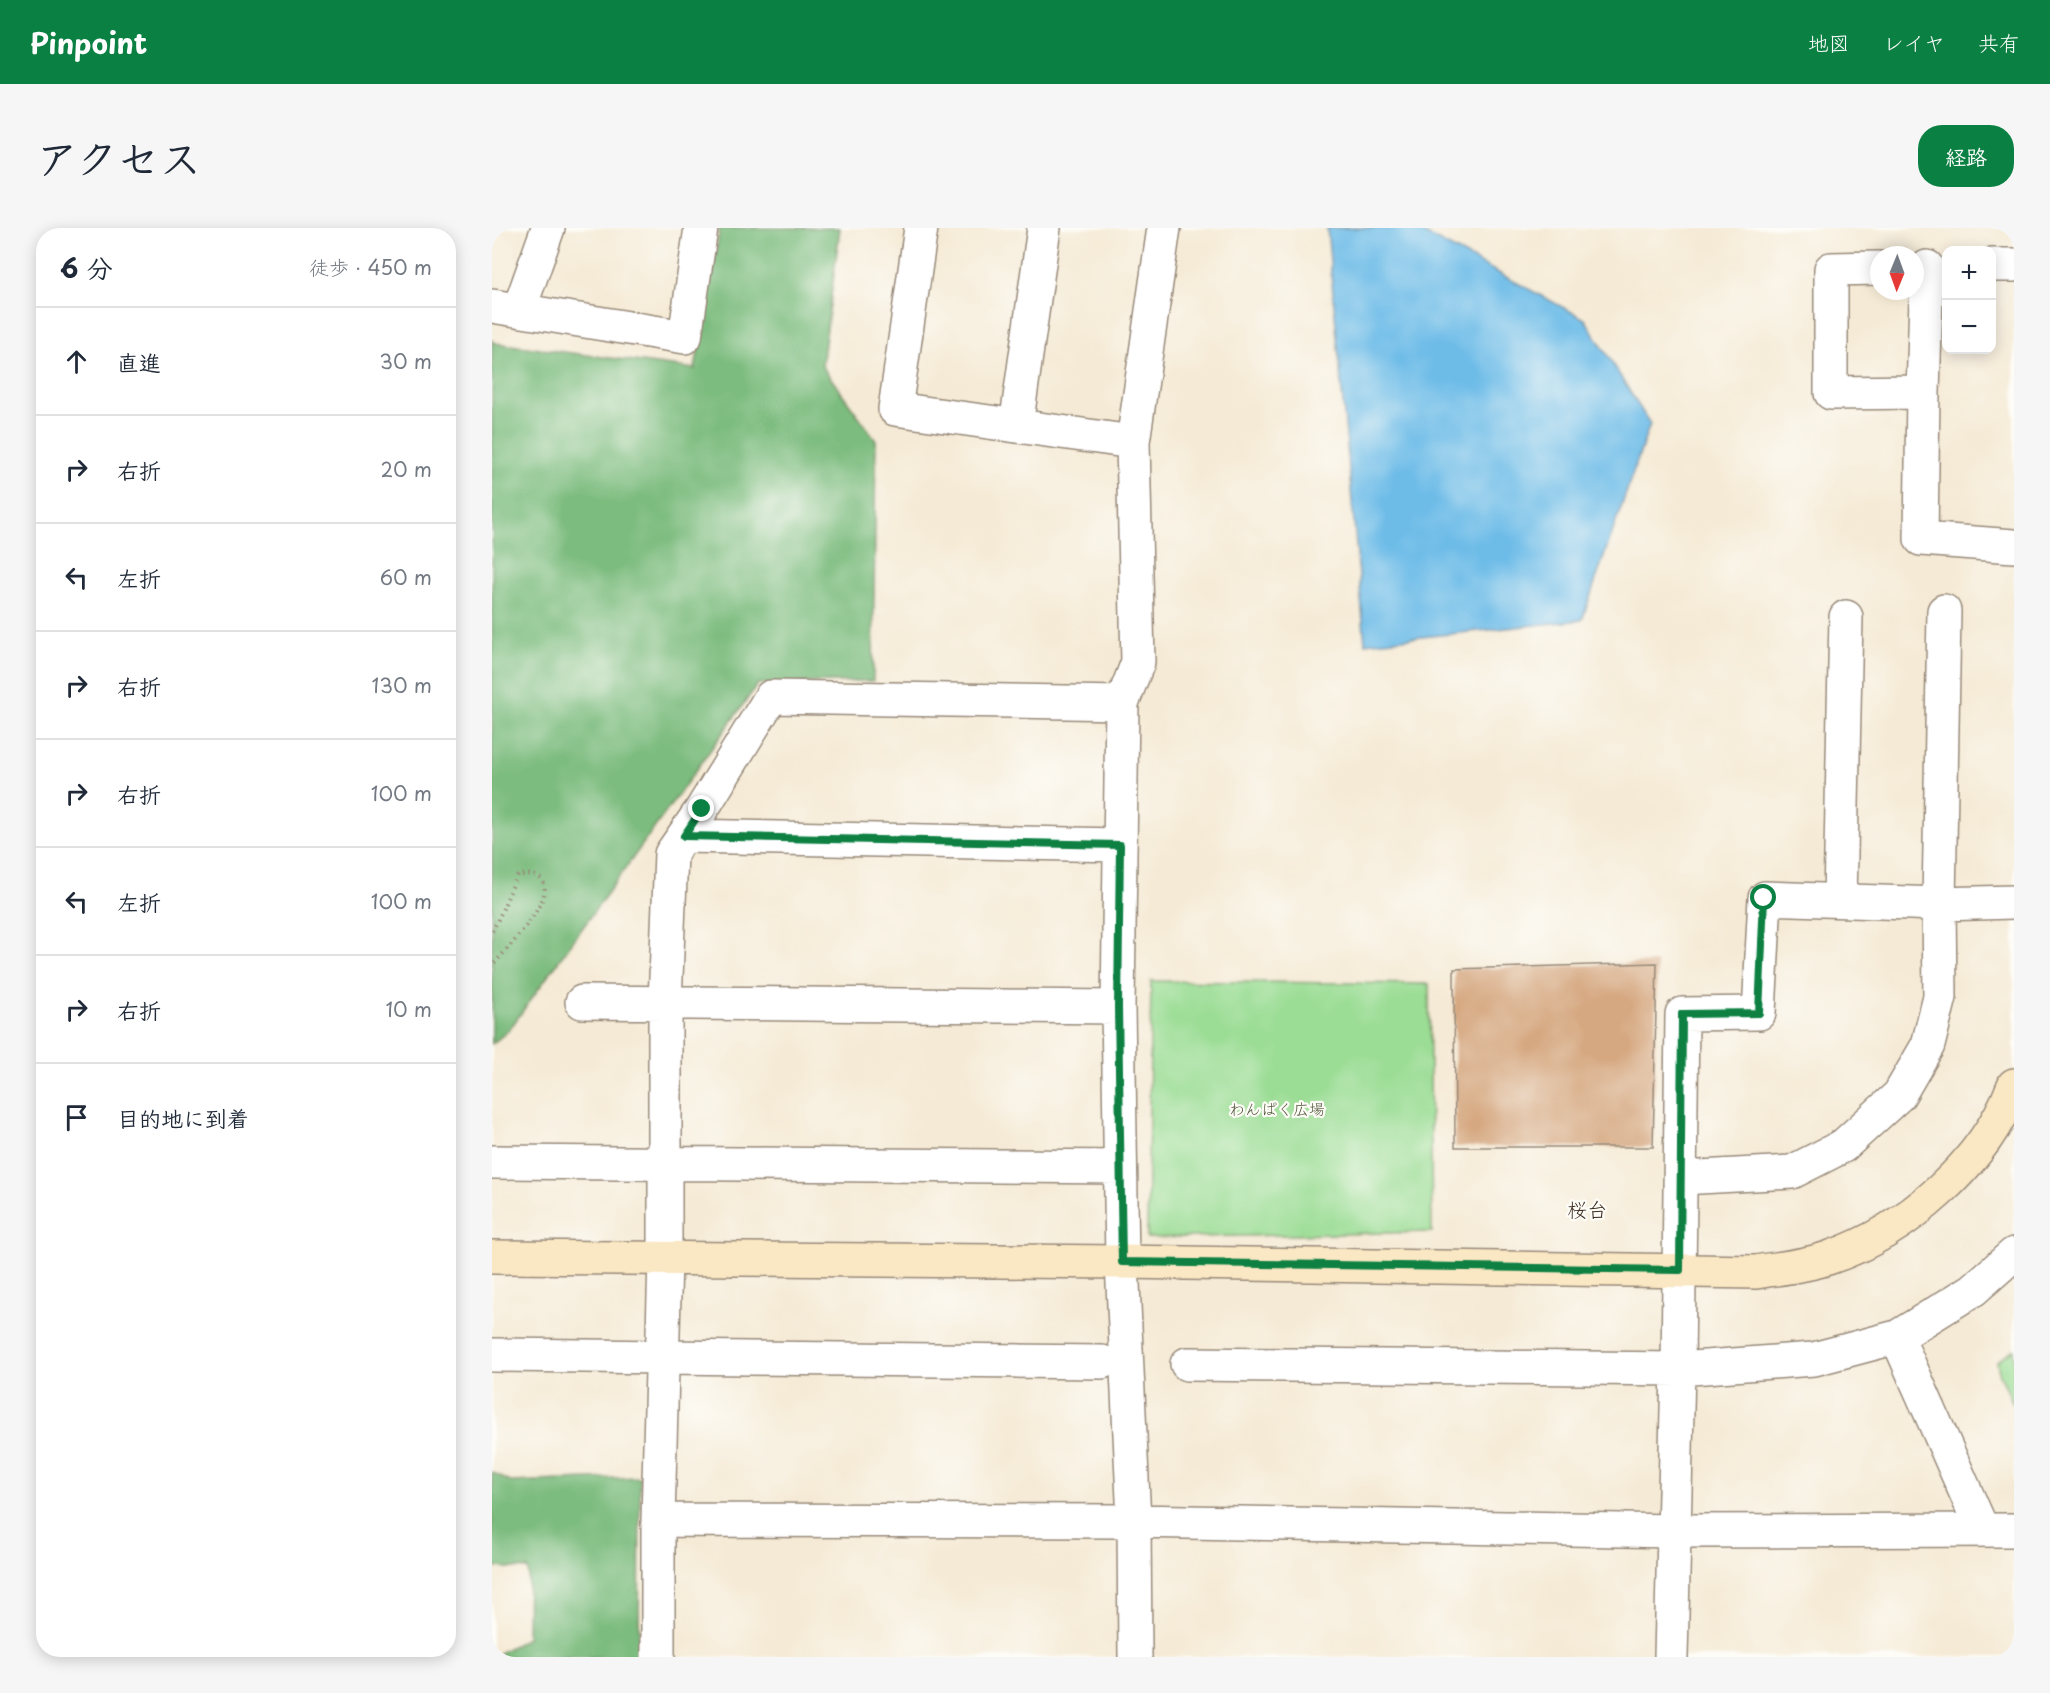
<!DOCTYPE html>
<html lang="ja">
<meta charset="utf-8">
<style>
:root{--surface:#fff;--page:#f6f6f7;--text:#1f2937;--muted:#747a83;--line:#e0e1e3;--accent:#0b8043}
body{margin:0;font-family:"Playpen Sans","Klee One",sans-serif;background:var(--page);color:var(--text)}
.controls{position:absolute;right:18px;top:18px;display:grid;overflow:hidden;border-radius:12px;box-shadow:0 3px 15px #0003}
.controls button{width:54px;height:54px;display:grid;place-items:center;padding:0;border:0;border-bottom:2px solid var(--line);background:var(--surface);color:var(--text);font:30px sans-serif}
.compass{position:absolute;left:1378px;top:18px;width:54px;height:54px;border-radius:50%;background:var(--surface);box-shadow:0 3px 15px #0003;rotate:181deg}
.stop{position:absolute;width:18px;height:18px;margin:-14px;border:4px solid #0b8043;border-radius:50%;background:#fff}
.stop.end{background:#0b8043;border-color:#fff;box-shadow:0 2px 6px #0008}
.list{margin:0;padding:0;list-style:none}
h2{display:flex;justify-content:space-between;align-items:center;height:78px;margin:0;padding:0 24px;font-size:26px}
h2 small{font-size:20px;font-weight:400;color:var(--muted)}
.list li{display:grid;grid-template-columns:39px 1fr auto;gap:18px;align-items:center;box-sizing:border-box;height:108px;padding:0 24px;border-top:2px solid var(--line)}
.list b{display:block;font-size:22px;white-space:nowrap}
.list em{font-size:20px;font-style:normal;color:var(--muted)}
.icon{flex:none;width:33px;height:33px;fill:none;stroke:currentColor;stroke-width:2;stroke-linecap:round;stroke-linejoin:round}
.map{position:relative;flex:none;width:1522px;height:1429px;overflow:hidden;border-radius:24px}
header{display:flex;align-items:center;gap:36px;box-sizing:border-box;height:84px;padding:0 30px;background:var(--accent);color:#fff}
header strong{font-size:28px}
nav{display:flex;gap:33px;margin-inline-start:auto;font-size:21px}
.intro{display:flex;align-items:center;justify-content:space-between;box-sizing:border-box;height:144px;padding:0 36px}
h1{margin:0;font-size:42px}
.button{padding:15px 27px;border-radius:24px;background:var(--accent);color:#fff;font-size:21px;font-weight:700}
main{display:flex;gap:36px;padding:0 36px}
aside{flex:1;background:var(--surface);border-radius:24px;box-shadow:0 3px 15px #0003}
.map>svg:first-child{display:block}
</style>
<header>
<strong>Pinpoint</strong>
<nav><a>地図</a><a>レイヤ</a><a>共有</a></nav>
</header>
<div class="intro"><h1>アクセス</h1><a class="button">経路</a></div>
<main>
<aside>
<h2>6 分<small>徒歩 · 450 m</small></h2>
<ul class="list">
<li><svg class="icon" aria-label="ahead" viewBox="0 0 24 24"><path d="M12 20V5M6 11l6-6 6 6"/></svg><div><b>直進</b></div><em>30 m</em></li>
<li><svg class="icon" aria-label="right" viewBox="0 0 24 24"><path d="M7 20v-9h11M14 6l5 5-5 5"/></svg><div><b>右折</b></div><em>20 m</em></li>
<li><svg class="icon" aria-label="left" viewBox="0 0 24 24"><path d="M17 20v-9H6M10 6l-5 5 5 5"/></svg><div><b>左折</b></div><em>60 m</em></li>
<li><svg class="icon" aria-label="right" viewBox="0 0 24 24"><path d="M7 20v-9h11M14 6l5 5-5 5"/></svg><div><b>右折</b></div><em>130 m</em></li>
<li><svg class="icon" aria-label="right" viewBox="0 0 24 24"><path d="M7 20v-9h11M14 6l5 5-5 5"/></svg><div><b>右折</b></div><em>100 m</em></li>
<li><svg class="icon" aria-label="left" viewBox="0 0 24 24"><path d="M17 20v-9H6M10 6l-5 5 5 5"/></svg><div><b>左折</b></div><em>100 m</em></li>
<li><svg class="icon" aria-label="right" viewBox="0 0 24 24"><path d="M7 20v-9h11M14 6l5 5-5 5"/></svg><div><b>右折</b></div><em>10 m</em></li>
<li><svg class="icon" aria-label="arrive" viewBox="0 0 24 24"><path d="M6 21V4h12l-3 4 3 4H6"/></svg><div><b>目的地に到着</b></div></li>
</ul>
</aside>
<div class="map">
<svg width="1522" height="1429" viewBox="0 0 1522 1429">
<rect width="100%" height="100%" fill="#fdfcf7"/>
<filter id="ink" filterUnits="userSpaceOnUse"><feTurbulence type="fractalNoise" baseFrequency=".0167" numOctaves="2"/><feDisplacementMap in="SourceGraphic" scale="12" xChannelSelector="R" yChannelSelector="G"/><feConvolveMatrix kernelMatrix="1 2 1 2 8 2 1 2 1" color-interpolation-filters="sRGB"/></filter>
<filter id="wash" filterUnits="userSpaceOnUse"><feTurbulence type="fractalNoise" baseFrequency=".008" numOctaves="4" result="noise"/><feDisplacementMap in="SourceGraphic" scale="24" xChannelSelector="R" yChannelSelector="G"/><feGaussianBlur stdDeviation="1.35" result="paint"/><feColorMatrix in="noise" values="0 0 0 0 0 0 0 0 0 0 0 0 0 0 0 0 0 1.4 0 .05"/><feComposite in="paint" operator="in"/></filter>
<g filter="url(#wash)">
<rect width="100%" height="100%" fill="#f5ead5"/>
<path fill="#9bdd95" stroke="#6b845a" stroke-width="1.5" d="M659,753L937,756L940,1004L655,1010Z
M1522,1121V1178L1507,1144L1505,1133Z"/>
<path fill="#7cbc7e" stroke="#5c734e" stroke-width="1.5" d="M228,0H348L330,138L384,212L381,453L266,456L17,802L0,816V112L3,115L203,141Z
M0,1244L18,1254L148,1249L147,1429H0L35,1410L36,1341L0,1339Z"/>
<path fill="#6dbce8" stroke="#547383" stroke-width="1.5" d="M835,0H922L1093,91L1158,196L1090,392L873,415Z"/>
<g id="blocks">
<path fill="#d6a881" d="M1165,735L1161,919H963L962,741Z"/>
</g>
</g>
<g filter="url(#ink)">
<use href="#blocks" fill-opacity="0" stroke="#988a7a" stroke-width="1.5"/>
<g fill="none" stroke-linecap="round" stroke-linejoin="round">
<defs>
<path id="street" d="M429,0L403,181L641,214
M1500,37H1522
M1387,40L1339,41V165L1431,164L1429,311L1522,318
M0,78L193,109L209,0
M27,82L56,0
M1431,164L1435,39
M524,198L552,0
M192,608L628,617
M1348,672L1354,389
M90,774L626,779
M0,934L628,939
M1189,950L1300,944L1351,918L1407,867L1436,817L1448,769L1447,676L1452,383
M1405,1109L1490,1301
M0,1127L610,1134
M695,1136L1186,1141L1322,1131L1405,1109L1481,1062L1522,1026
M166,1292L642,1293L1181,1303L1522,1302
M166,1429V1292L173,1030V774L179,626L210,581L279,469L630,475
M643,1429L642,1293L630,1034L626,779L630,475L646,434L641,214L672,0
M1179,1429L1186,1141L1190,786L1267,785L1273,670L1447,676L1522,674"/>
<path id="secondary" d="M0,1029L630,1034L1264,1044C1288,1040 1313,1038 1336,1030C1414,1004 1493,935 1522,857"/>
</defs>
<use href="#street" stroke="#988a7a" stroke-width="36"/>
<use href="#secondary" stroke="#988a7a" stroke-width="36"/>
<path stroke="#988a7a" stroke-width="4" stroke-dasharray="1.5 4.5" stroke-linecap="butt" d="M0,703C11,684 16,665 26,647C31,647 37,646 41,647C80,656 10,726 0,738"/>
<use href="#street" stroke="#fff" stroke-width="33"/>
<use href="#secondary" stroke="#fae7c3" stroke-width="33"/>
</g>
</g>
<g fill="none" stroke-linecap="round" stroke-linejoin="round" filter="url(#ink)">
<path stroke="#0b8043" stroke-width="8" d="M210,581L192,608L628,617L626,779L630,1034L1188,1042L1190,786L1267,785L1272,670"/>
</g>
<g text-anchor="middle" stroke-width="4.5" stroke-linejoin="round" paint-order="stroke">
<g font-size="16" fill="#53573c" stroke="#fdfcf7">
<text x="785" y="887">わんぱく広場</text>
</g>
<g font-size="20" fill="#3b2a1e" stroke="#fdfcf7">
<text x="1095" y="989">桜台</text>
</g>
</g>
</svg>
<div class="controls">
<button>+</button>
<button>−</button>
</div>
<svg class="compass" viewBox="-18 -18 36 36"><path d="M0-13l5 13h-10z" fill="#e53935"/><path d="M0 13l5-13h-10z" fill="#747a83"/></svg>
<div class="stop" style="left:1272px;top:670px"></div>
<div class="stop end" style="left:210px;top:581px"></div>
</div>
</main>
